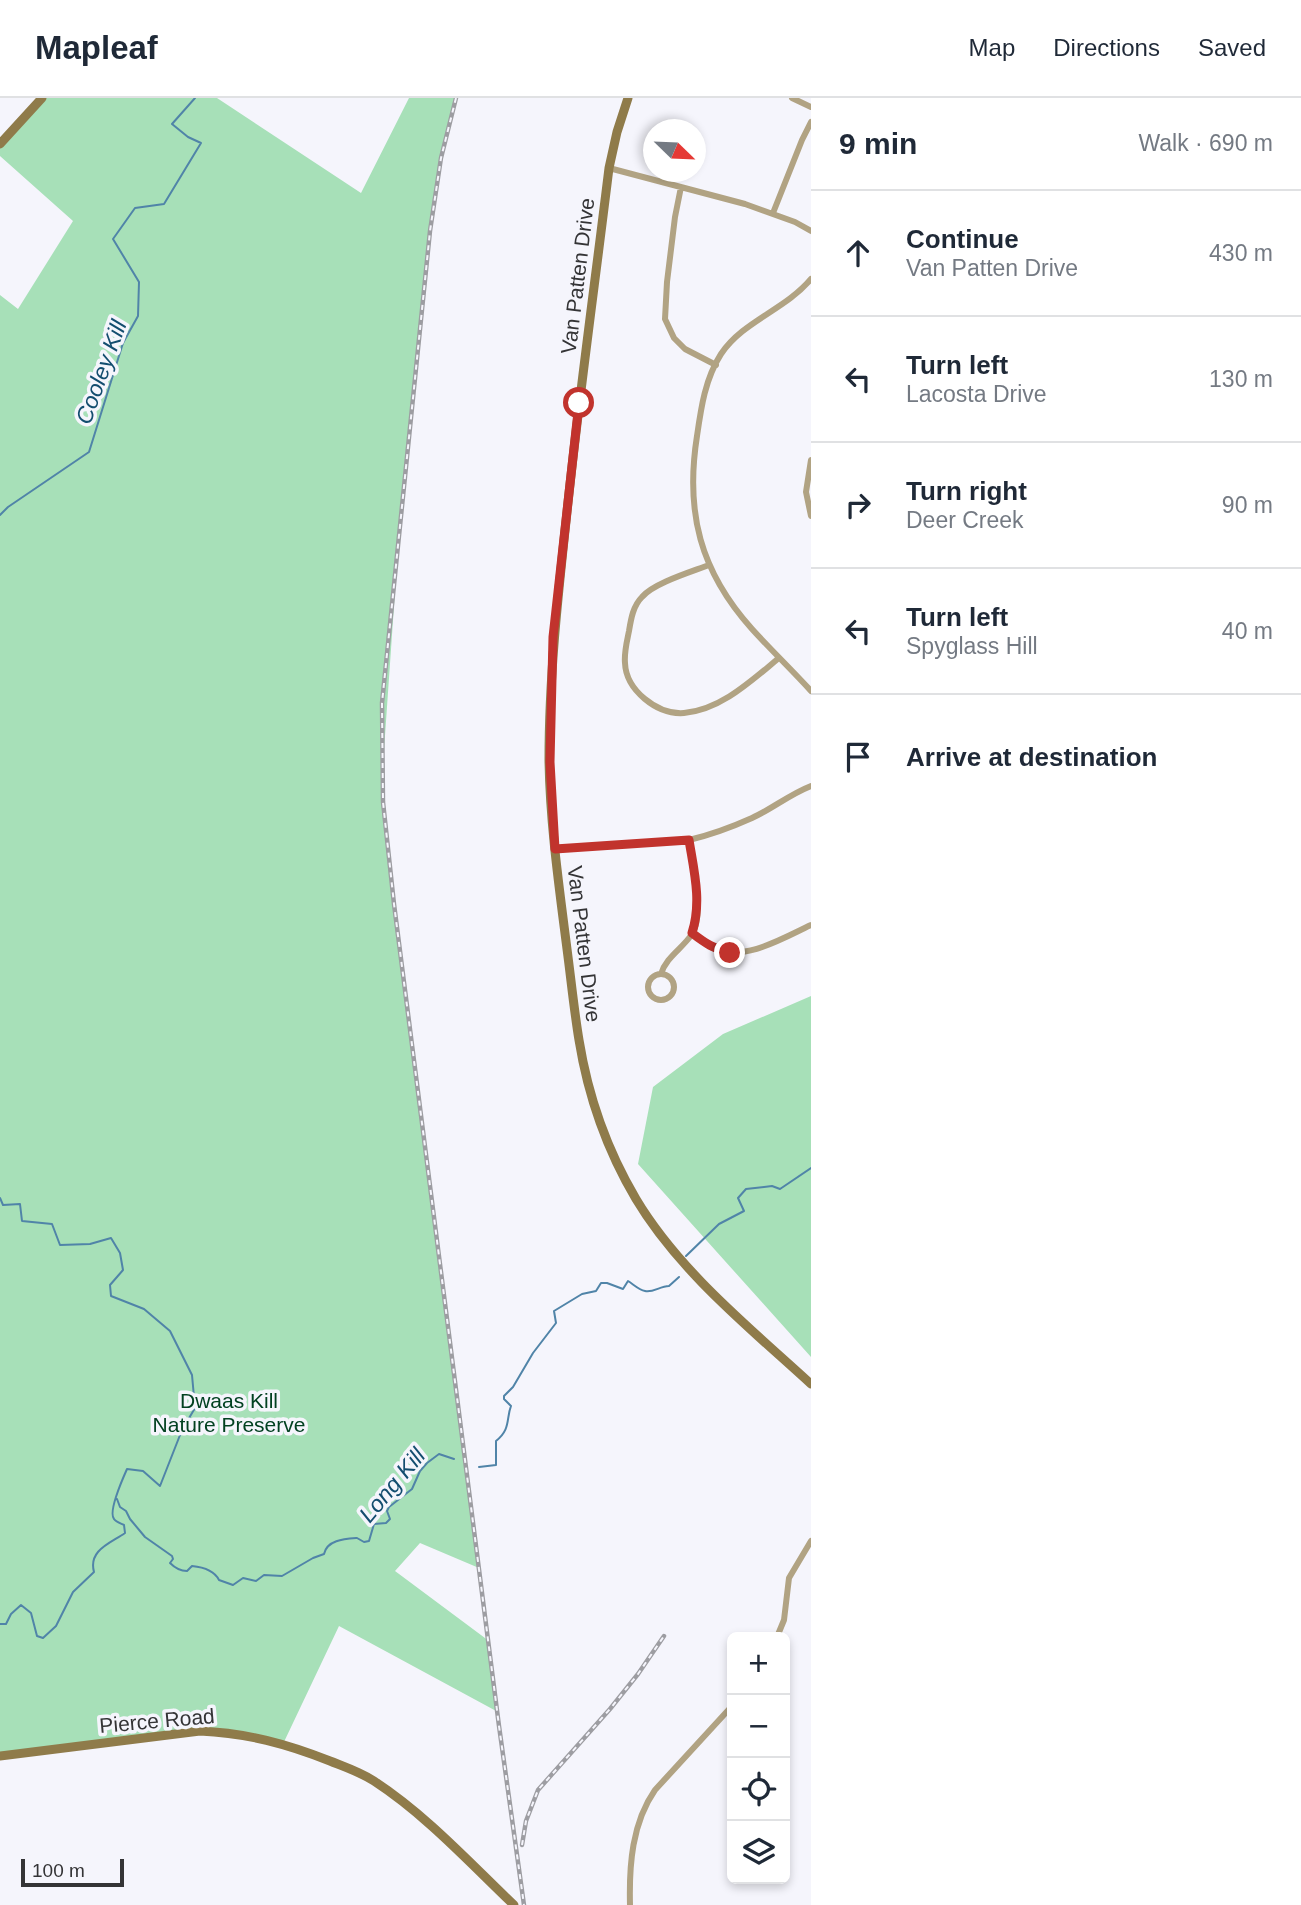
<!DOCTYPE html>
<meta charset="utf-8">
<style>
:root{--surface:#fff;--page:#f2f2f3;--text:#1f2937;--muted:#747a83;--line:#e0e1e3}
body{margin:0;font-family:Helvetica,sans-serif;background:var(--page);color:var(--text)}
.controls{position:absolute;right:21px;bottom:21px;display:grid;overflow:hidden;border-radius:10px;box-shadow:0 4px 10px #0003}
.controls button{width:63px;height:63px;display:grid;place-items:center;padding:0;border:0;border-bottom:2px solid var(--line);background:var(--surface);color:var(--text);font:35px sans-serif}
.compass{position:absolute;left:643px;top:21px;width:63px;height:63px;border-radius:50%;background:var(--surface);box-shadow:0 4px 10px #0003;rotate:113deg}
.scale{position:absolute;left:21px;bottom:18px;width:103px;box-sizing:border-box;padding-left:7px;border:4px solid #343436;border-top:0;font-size:19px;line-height:24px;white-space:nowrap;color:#343436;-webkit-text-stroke:5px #f5f5fc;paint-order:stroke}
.stop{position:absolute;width:21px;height:21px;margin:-16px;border:5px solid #c1332d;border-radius:50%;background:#fff}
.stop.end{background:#c1332d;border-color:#fff;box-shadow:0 2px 7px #0008}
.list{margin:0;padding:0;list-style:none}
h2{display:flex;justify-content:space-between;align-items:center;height:91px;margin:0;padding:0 28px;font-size:30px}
h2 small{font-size:23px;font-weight:400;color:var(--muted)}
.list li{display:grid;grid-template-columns:46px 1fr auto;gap:21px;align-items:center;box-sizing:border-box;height:126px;padding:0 28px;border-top:2px solid var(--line)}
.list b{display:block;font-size:26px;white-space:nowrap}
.list p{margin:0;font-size:23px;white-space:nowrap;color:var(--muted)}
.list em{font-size:23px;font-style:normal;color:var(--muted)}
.icon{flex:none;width:38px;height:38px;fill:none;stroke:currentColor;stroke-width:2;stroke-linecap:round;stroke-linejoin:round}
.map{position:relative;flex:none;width:811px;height:1807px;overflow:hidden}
header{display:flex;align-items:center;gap:42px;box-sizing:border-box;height:98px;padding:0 35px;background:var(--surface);border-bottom:2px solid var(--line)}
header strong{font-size:33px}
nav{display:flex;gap:38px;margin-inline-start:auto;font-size:24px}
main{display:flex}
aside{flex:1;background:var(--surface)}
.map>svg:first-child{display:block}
</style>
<header>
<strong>Mapleaf</strong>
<nav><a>Map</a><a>Directions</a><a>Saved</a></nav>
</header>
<main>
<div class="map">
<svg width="811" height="1807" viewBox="0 0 811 1807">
<rect width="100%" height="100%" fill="#f5f5fc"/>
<path fill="#a7e0b8" d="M42,0H217L361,95L409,0H456L436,88L420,236L401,407L382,681L398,832L479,1470L420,1445L395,1473L489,1543L498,1614L339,1528L283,1646L217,1632L0,1658V197L18,211L73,123L0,58V46Z
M811,898V1259L638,1066L653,989L723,936Z"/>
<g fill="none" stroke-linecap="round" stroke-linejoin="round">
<path stroke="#5084a8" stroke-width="2" d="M0,417L8,409L89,354L123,245L138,218L139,184L113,141L135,110L164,106L201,45L188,39L172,26L195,0
M0,1100L3,1107L20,1106L22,1123L52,1126L60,1147L90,1146L111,1140L120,1155L123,1172L110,1187L111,1198L144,1211L170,1233L192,1277L195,1310L182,1332L160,1388L143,1373L127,1371C123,1380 108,1414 114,1421C116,1424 120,1425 124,1427L125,1435C111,1445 88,1452 94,1474L73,1494L56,1528L43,1540L37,1538L31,1515L21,1507L11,1516L6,1526H0
M686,1158L719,1126L744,1113L738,1100L746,1091L772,1088L780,1091L811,1070
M479,1369L496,1367V1343C511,1331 506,1321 511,1308L504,1301V1298L513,1289L533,1255L556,1225L554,1213L582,1196L596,1193L601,1185H607L623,1191L628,1183C633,1186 639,1192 645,1193C653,1195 660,1188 669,1188L679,1179
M117,1401L120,1409L126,1413L130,1421L145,1439L172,1458L173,1461L170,1465C175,1470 181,1473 187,1473L192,1468C202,1469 214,1472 219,1482L233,1487L243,1480L256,1483L264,1477L282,1478L313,1460L324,1456C327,1442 344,1441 357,1440L364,1444L369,1443L374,1426L386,1425L390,1421L387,1413L389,1409L412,1391L420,1373L427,1365L439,1356L454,1361"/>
<path stroke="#b1a383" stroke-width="6" d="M792,0L811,9
M609,70L745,106L795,124L811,133
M681,89L675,119L667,184L665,221L674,240L685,251L716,267
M773,115L802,42L811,24
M811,181C785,212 743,223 721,256C705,281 701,310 697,338C685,414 700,473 752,531C771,552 792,572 811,593
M811,362L806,394L811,418
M709,467C691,474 654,485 642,499C633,508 631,521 629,533C627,543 624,554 625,565C626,592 657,617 684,615C721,612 752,582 779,560
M555,751L689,742C710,737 732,729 752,720C772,711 790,696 811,688
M693,835C700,841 706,848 715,851C746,863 783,840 811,827
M661,876C666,859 683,850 692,836C705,816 693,765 689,742
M648 889a13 13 0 1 1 26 0a13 13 0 1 1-26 0Z
M777,1539L784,1522L789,1480L811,1443
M630,1807C629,1767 632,1725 655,1692L732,1608"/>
<path stroke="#8f7b4a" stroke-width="9" d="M628,0L617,34L609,70C595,185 579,299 567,414C558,497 549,579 549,662C550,725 559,788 567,851C571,881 574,912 579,942C588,998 607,1052 636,1101C679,1173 750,1230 811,1286
M0,46L42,0
M0,1658L200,1633C247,1635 287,1646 330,1663C345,1669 360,1674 374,1683C426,1717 469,1764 514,1807"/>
<defs>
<path id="rail" d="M456,0L441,60L430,133L382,605L383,704L394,806L499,1628L524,1807
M522,1747L526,1723L538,1692L610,1611L638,1576L664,1538"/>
</defs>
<use href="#rail" stroke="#9d9da2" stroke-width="4.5"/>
<use href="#rail" stroke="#f5f5fc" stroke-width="2" stroke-dasharray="5" stroke-linecap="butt"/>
</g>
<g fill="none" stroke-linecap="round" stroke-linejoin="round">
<path stroke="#c1332d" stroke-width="9" d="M579,305L553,539L550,664L555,751L689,742C694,773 702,804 692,835C705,845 714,851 730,855"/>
</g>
<g text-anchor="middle" stroke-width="7" stroke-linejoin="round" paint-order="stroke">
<g font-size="21" fill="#343436" stroke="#f5f5fc">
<text transform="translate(578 178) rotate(-83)" y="7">Van Patten Drive</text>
<text transform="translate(584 846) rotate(83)" y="7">Van Patten Drive</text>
<text transform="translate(157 1623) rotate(-5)" y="7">Pierce Road</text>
</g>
<g font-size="21" fill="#024121" stroke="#f5f5fc">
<text x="229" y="1310">Dwaas Kill<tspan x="229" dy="24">Nature Preserve</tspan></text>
</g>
<g font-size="23" font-style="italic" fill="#134d6f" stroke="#f5f5fc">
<text transform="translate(101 274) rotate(-70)" y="8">Cooley Kill</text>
<text transform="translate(392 1387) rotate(-50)" y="8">Long Kill</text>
</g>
</g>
</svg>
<div class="controls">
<button>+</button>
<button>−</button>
<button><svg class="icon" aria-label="locate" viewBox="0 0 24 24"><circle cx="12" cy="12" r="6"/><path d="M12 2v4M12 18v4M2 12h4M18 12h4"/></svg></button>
<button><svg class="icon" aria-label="layers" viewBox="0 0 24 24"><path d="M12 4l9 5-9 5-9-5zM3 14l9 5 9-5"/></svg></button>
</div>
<svg class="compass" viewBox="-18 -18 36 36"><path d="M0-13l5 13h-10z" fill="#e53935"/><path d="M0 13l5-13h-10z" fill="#747a83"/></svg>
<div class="scale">100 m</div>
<div class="stop" style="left:579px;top:305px"></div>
<div class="stop end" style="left:730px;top:855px"></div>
</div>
<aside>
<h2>9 min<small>Walk · 690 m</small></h2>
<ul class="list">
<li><svg class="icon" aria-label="ahead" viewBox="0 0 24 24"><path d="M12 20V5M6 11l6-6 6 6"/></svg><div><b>Continue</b><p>Van Patten Drive</p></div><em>430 m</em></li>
<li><svg class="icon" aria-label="left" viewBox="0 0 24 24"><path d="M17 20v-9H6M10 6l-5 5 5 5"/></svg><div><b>Turn left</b><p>Lacosta Drive</p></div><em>130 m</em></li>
<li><svg class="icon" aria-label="right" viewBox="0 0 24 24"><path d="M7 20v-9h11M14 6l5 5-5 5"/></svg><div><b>Turn right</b><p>Deer Creek</p></div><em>90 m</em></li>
<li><svg class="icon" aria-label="left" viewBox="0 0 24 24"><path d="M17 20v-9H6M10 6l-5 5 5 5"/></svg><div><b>Turn left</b><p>Spyglass Hill</p></div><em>40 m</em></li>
<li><svg class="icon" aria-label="arrive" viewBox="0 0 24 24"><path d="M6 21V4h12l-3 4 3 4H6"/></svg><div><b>Arrive at destination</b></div></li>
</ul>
</aside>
</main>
